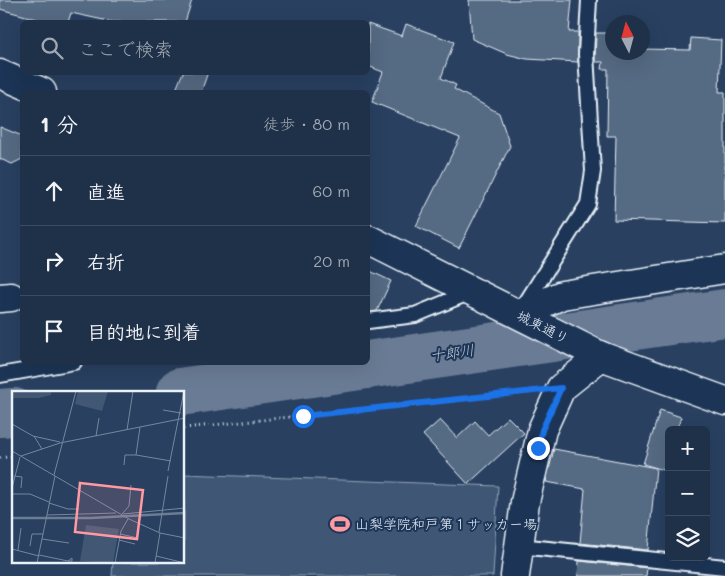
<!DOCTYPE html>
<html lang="ja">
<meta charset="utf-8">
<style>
:root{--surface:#1f3049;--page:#273850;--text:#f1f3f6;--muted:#a1a9b4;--line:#3c4b61}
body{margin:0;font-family:Mali,"Klee One",sans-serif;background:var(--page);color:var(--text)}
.controls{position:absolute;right:15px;bottom:15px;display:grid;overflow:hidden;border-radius:8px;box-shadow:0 5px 20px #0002}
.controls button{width:45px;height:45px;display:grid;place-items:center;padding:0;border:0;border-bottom:1px solid var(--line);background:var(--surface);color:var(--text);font:25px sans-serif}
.compass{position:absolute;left:605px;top:15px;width:45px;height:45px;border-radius:50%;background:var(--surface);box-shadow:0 5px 20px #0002;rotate:354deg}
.stop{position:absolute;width:15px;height:15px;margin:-11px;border:4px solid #1a73e8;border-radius:50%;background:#fff}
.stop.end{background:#1a73e8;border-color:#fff;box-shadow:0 1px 5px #0008}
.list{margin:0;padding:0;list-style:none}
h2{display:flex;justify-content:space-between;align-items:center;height:65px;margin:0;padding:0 20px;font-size:21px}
h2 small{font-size:16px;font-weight:400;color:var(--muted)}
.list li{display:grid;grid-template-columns:32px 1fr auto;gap:15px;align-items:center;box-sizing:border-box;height:70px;padding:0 20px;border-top:1px solid var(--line)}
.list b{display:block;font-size:19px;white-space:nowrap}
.list em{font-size:16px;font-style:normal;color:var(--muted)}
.icon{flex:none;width:28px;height:28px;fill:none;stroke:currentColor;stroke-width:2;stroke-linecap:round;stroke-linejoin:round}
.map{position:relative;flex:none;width:725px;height:576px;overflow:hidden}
.search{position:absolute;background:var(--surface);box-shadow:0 5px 20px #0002;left:20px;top:20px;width:350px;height:55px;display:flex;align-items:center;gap:12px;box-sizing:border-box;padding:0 18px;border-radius:8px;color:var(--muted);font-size:19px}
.panel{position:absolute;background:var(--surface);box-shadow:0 5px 20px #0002;left:20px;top:90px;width:350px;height:275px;border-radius:8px}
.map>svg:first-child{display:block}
</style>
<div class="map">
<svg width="725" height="576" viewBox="0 0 725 576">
<rect width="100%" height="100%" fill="#294061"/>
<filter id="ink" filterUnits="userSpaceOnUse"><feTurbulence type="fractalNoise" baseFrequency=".02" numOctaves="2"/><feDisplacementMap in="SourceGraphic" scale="10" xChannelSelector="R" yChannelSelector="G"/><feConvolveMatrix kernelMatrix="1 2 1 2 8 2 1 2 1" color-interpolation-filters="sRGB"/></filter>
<g filter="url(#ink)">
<path fill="#415774" stroke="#94a4b6" d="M184,474L498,486L493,576H112L113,562H184Z"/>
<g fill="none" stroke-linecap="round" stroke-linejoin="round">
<path stroke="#6b7c95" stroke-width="48" d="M180,392L725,313
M0,413L14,412"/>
</g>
<path fill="#556a83" stroke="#e8f1f8" d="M0,0H192L185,22H113L71,13L68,22H48L0,9Z
M469,0H572L569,32H578V62L527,59L507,54L472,39Z
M368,24L402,36L406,24L454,42L441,78L456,85L454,89L499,113L510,146L459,248L416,226L460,138L372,102L383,72L368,66Z
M596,33H612V52H642V49L690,50L691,38L721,40L719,92H725V223L614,220L616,136H607L608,69H602L603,62H595Z
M183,72H208L201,92H175Z
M0,127L22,136V159L12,164L0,159Z
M368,270L391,281L377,311L368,312Z
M660,410L681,417L677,430H669V455L664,470L643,464Z
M508,417L524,433L468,484L423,435L440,420L457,438L475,421L488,435Z
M554,449L656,468L648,550L580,543L585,489L546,482Z
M579,561L647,568L646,576H578Z"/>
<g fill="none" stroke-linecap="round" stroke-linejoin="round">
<defs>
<path id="service" d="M522,309L588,204L593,171L586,54L589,0
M368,321L415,315L473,291
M0,375L74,362
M519,546L725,567"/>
<path id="minor" d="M0,298L11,297
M519,314L562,295L725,269
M515,576L525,502L542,430L561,388L601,356"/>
<path id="trunk" d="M0,74L42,92
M368,239L601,356L725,401"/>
</defs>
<use href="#service" stroke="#e8f1f8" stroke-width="18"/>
<use href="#minor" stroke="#e8f1f8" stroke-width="31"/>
<use href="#trunk" stroke="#e8f1f8" stroke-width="31"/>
<path stroke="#e8f1f8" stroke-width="3" stroke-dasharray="1 4" stroke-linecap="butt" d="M184,428L530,392
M0,458L14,456"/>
<use href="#service" stroke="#1d3557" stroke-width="14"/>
<use href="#minor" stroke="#1d3557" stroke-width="28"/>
<use href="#trunk" stroke="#1d3557" stroke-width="28"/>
</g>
</g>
<g fill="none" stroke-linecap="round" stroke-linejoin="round" filter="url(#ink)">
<path stroke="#1a73e8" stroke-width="6" d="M303,416L561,388L542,430L538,448"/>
</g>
<defs>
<symbol id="stadium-bare" viewBox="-9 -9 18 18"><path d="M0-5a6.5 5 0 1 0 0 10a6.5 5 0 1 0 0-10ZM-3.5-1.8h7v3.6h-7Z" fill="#ff9aa2" stroke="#1d3557" stroke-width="2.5" paint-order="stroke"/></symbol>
</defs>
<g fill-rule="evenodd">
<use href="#stadium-bare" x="326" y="510" width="28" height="28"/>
</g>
<g text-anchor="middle" stroke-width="4" stroke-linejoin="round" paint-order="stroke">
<g font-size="14" fill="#e8f1f8" stroke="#1d3557">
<text transform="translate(543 327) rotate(27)" y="5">城東通り</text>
</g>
<g font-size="14" fill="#e8f1f8" stroke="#1d3557" text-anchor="start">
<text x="355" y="529">山梨学院和戸第１サッカー場</text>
</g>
<g font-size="15" font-style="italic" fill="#b6c2d0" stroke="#1d3557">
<text transform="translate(452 353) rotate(-8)" y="5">十郎川</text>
</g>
</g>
<g transform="translate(12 391)">
<rect width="172" height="172" fill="#294061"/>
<path d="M0,0H39V4L27,7H0ZM66,0H96L90,20L63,13ZM74,134L107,138L101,172L68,170Z" fill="#415774"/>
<path fill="none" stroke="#6b7c95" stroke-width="2.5" d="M0,127H79L173,122"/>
<path fill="none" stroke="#75879d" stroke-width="1" d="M151,19L169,22M0,33L21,45L48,51M115,39L121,0M22,45L30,58M84,45L87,27M0,60L117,128L148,142L173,147M124,64L159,70M9,65L48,52L173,27M112,74L113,64H124L128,36M156,80L172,0M42,84L64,0M2,85L10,86L9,97M0,97L8,66M0,103H18L37,111M37,112L56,118H67M110,123L117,115L119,94M111,123L173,117M35,124L104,122M147,141L156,85M108,143L126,147M30,148L57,152M107,149L123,153M18,155L20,143H31M0,158L27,165M6,159L9,137M27,164L56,170H60V167L56,170M144,165L173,172M25,172L43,85M103,172L109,140L116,128M143,172L148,142"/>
<path fill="#ff9aa2" fill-opacity="0.15" stroke="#ff9aa2" stroke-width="2.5" d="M68,92L131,99L125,148L63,141Z"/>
<rect width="172" height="172" fill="none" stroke="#e8f1f8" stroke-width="2.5"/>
</g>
</svg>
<div class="controls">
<button>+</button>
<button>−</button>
<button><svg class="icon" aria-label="layers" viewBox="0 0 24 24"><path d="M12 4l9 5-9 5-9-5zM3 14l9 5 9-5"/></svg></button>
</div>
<svg class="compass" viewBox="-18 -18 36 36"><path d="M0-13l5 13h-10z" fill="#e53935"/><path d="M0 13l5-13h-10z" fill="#a1a9b4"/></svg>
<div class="stop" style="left:303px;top:416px"></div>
<div class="stop end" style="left:538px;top:448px"></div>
<div class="search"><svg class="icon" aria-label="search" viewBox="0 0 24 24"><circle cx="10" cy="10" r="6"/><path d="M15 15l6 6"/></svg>ここで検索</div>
<section class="panel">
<h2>1 分<small>徒歩 · 80 m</small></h2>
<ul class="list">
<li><svg class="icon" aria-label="ahead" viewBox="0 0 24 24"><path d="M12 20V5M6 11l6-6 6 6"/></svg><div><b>直進</b></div><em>60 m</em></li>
<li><svg class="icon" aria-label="right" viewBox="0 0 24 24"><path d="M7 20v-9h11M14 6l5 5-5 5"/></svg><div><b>右折</b></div><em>20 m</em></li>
<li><svg class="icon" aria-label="arrive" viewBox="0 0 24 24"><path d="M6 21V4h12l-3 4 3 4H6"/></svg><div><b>目的地に到着</b></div></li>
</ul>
</section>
</div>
